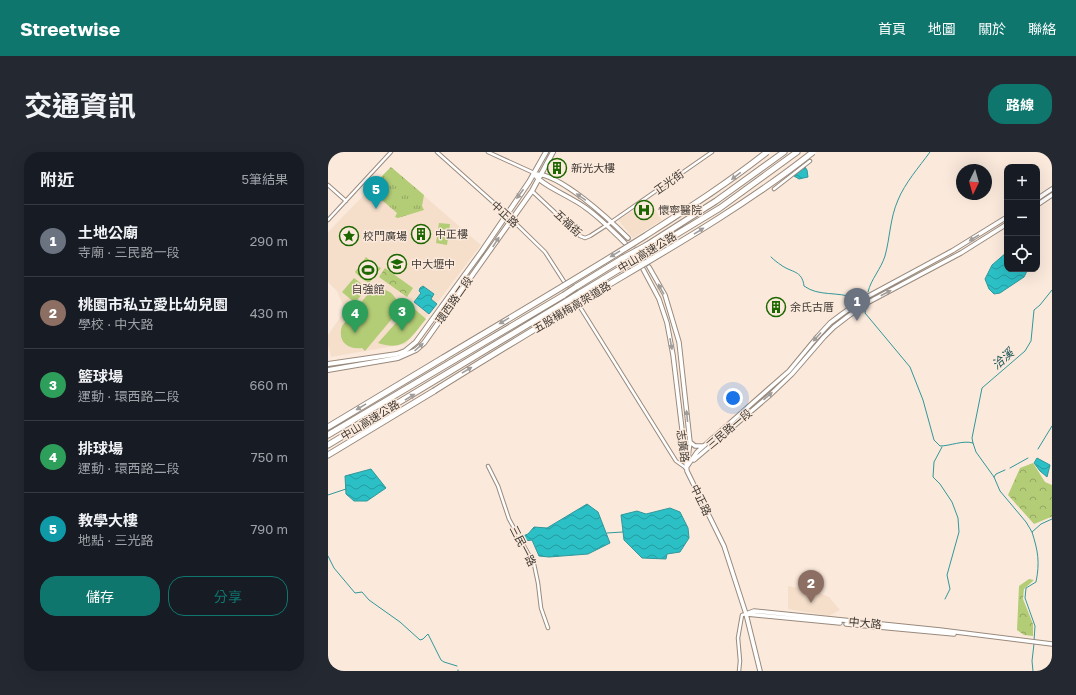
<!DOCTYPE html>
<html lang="zh-TW">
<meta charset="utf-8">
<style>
:root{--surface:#171b24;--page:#242831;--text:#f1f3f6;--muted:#9ea1a6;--line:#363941;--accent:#0f766e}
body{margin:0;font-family:"Golos Text","Noto Sans TC",sans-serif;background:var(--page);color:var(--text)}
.controls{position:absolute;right:12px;top:12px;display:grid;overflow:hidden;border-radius:8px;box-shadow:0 4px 16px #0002}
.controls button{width:36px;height:36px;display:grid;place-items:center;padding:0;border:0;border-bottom:1px solid var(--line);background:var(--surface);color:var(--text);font:20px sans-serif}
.compass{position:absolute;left:628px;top:12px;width:36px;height:36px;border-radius:50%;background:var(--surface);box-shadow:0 4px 16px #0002;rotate:185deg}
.you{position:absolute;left:405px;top:246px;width:14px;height:14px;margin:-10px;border:3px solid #fff;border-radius:50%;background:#1a73e8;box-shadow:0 0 0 6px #1a73e833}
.badge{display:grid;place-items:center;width:26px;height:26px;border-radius:50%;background:var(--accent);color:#fff;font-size:13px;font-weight:700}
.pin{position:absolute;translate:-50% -33px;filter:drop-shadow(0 1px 2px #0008)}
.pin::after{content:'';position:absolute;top:21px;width:14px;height:12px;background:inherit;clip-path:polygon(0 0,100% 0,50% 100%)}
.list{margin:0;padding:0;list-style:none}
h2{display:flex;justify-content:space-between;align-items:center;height:52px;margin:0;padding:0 16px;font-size:17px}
h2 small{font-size:13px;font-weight:400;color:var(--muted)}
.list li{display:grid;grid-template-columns:26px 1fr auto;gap:12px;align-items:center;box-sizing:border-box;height:72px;padding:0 16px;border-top:1px solid var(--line)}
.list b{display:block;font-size:15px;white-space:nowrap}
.list p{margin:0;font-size:13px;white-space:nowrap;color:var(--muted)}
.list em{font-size:13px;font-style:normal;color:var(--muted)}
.actions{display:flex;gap:8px;padding:12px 16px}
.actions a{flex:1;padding:9px 0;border:1px solid var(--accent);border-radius:16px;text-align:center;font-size:14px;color:var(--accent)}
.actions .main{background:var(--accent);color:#fff}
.icon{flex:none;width:22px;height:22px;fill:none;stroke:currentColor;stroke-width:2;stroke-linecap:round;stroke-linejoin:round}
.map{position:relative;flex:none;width:724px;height:519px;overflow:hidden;border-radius:16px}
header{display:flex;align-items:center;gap:24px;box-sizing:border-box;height:56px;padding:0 20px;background:var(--accent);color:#fff}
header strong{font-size:19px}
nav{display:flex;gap:22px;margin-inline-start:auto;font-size:14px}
.intro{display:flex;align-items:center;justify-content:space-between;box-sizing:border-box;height:96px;padding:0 24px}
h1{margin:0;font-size:28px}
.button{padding:10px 18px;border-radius:16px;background:var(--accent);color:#fff;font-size:14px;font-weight:700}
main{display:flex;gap:24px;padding:0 24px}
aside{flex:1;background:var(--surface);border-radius:16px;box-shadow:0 4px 16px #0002}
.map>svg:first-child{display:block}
</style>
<header>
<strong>Streetwise</strong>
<nav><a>首頁</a><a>地圖</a><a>關於</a><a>聯絡</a></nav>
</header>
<div class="intro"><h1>交通資訊</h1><a class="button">路線</a></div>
<main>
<aside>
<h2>附近<small>5筆結果</small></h2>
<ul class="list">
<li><span class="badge" style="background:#6b7280">1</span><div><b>土地公廟</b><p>寺廟 · 三民路一段</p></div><em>290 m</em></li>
<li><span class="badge" style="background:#8d6e63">2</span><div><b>桃園市私立愛比幼兒園</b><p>學校 · 中大路</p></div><em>430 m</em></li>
<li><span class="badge" style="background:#2e9e5b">3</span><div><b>籃球場</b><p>運動 · 環西路二段</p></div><em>660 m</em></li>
<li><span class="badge" style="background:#2e9e5b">4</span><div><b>排球場</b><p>運動 · 環西路二段</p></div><em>750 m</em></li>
<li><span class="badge" style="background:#0f9aa8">5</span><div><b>教學大樓</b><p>地點 · 三光路</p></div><em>790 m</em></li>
</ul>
<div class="actions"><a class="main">儲存</a><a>分享</a></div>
</aside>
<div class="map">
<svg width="724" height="519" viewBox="0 0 724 519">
<defs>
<pattern id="grass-tufts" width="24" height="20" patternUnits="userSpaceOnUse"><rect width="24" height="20" fill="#b3cc76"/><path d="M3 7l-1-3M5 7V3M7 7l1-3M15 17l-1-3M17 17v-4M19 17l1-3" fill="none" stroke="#93a762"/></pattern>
<pattern id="forest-crowns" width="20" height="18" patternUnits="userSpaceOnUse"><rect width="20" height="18" fill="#b3cc76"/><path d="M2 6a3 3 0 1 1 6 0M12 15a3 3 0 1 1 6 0" fill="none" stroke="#93a762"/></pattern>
<pattern id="water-waves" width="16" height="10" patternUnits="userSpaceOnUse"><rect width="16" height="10" fill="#2bbfc6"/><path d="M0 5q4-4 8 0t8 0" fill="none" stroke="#269ca2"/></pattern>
</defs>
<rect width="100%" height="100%" fill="#fbeadc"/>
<path fill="#f5dfcb" d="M63,15L153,93L78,192L3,205L0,193V183L17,158L9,139L0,130V80Z
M321,49L334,68L305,86L290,68Z
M460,434L487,439L501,445L512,458L501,464L460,457Z"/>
<path fill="url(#grass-tufts)" d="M63,15L96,43L94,54L96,58L70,66L67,65L69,61L41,37Z"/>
<path fill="url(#forest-crowns)" d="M57,116L85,136L79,145L51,125Z
M705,311L717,330L724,333V366L723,365L706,372L680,343L692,316Z
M701,427L706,428L696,437L695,447L705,472V484L696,483L689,478L691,434Z"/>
<path fill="#b3cc76" d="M111,71L122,72L119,93L108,91Z
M38,105L48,114L53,116L41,131L34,127L27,120Z
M26,126L39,136L27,151L14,140Z
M51,137C62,138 66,142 70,151L74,147L78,150L37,199L34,196C20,198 9,190 14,174L40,142L45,139Z
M83,154L98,167C83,185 77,200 50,191Z"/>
<path fill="url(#water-waves)" stroke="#31979a" d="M477,15L479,18L480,25L471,27L466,24Z
M679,100V117H700L696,125L672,141L666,142L661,137L657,127L664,113Z
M95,134L106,142L103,147L109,152L101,162L86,150L93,141L91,139L92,136Z
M709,306L722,313L719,325L712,319L706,311Z
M43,317L58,336L39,349H26L18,342L17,324Z
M259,352L270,360L282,391L260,402L221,405L211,404L204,388L197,389L195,384L200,382L206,375L219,376Z
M342,356L352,360L360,376L361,386L352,400L339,402L338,407L314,406L296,388L293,363L309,359L318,362Z"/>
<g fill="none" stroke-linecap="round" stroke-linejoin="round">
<path stroke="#31979a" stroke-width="1" d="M443,105C446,108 450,111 453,113C464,121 474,118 476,134C491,145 510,139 526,146
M540,140C543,127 553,117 557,104C562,86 562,66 570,48C577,31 591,15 602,0
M538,155L537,161L582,215L595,248L606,288L612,294C622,294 635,288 645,291L648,300L666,325L672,339L698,370L704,380
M645,291L644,286L654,236L697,199L703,189L706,158L712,153L724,138
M614,295L606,310L605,325L612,332L624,350L630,366L631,380L619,423L622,437L617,447
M710,297L724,274
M682,316L700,306
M666,325L668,322L677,318
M0,343L18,337
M279,381L295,380
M0,404L6,416L27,441L34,440L41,448L72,470L92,488L95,487L100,482L113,508L116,510L129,514
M706,489L707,474L697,446L698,436L708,430C712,410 710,399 704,380L713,372L724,367
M130,518V519
M705,519L704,509L706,492"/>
<path stroke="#d6c7ba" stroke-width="2.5" stroke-dasharray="2.5 1" stroke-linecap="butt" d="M238,132L250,151"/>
<path stroke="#d6c7ba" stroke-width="3.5" stroke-dasharray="3.5 2" stroke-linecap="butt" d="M300,86L321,115
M299,94L314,115"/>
<defs>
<path id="street" d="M109,0L175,59L217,100L237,131
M160,0L206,21
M0,33L18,49
M446,37L482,9
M204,39L252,84L257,86L262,84L279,73L384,0
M0,68L63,0
M252,155L348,309L358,316
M160,314L170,334L181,367L206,412L210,431L213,456L220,476
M411,519L412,509L410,486L414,463L418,462"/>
<path id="secondary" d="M709,47L724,37
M709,53L724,43
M297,91C285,79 272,66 258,56C244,45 214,34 206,22C231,20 283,69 300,86
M321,115L337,143L351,190L362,290L359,313
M315,117L331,147L339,171L345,203L359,319L396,394L418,462L432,519
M362,290L367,294H375
M366,308L441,244L464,222L496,185L506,175L519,165L537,152L633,101L679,72
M358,316L369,300L461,219L490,184L502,171L514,162L535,147L624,99L679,65
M418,462L426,459L612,478L724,492
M419,462L512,471
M518,472L626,482"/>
<path id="primary" d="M0,212L69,202L77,199L88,190L154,99L201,30L218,0
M0,218L70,206L88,198L96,191L204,39L225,0"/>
<path id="highway" d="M319,93L388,49L456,0
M321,99L392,56L469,0
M248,135L295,106
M252,141L300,112
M0,275L115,206
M0,283L236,143
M0,293L239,149
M0,303L106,239"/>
</defs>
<use href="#street" stroke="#998a7d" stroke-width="4.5"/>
<use href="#secondary" stroke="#998a7d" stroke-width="5.5"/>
<use href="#primary" stroke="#998a7d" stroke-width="6"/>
<use href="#highway" stroke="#998a7d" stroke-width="7"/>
<use href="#street" stroke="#fff" stroke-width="2.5"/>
<use href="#secondary" stroke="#fff" stroke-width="3.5"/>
<use href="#primary" stroke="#fff" stroke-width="4"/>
<use href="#highway" stroke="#fff" stroke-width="5"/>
<defs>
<path id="highway-bridge" d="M295,106L319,93
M300,112L321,99
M236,143L248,135
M239,149L252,141
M115,206C182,166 250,126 317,84C359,57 400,31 439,0
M106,239C165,202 225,166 285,130C353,90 422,50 485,0"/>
</defs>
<use href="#highway-bridge" stroke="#998a7d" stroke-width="7" stroke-linecap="butt"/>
<use href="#highway-bridge" stroke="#fff" stroke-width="5"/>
</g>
<defs><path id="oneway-solid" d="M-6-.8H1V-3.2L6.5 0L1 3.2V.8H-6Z"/></defs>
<g fill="#a09c9a">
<use href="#oneway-solid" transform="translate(408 24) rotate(142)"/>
<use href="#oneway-solid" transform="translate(192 42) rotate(127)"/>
<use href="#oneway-solid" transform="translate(253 45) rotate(-145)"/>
<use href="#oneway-solid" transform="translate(371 79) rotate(-32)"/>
<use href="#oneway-solid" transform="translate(646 86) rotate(148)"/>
<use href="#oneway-solid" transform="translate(168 90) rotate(-57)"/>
<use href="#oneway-solid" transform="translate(287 102) rotate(149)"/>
<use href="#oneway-solid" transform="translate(333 137) rotate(-119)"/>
<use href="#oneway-solid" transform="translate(558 141) rotate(-28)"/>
<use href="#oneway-solid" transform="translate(176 169) rotate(149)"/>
<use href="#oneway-solid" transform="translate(489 185) rotate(132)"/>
<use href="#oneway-solid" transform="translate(343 192) rotate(80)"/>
<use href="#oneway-solid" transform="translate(91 195) rotate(-42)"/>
<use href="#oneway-solid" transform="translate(139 218) rotate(-31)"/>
<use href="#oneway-solid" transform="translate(440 244) rotate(-41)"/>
<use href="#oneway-solid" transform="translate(82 245) rotate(-31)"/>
<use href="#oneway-solid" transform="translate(33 255) rotate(149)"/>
<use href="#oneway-solid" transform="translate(359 264) rotate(-96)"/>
</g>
<defs>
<symbol id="building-ring" viewBox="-11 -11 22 22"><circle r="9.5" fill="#fbeadc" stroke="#1d6701" stroke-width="1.5"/><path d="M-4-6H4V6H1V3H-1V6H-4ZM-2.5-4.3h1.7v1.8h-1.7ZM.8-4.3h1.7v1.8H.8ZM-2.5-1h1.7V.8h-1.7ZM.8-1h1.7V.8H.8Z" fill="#1d6701"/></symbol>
<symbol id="hospital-ring" viewBox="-11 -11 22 22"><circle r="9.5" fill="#fbeadc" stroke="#1d6701" stroke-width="1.5"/><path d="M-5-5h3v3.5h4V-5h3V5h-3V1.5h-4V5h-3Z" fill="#1d6701"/></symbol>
<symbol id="sight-ring" viewBox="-11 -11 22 22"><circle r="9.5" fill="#fbeadc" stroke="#1d6701" stroke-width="1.5"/><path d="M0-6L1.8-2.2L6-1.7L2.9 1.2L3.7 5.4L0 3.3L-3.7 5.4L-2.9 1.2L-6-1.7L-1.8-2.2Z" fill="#1d6701"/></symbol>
<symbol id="school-ring" viewBox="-11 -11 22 22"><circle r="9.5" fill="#fbeadc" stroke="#1d6701" stroke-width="1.5"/><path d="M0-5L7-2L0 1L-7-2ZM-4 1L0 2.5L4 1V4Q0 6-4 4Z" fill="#1d6701"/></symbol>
<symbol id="stadium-ring" viewBox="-11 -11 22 22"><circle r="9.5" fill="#fbeadc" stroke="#1d6701" stroke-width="1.5"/><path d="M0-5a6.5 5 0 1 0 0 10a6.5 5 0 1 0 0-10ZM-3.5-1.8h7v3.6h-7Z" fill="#1d6701"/></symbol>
</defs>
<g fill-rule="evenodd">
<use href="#building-ring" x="218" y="5" width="22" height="22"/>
<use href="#hospital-ring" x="305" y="47" width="22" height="22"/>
<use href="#building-ring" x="82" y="71" width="22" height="22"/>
<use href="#sight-ring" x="10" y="73" width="22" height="22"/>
<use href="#school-ring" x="58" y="101" width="22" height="22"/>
<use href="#stadium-ring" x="29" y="107" width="22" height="22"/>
<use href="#building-ring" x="437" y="144" width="22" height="22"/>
</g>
<g text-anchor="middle" stroke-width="3" stroke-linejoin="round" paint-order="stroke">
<g font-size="11" fill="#403a34" stroke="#fbeadc" text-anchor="start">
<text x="243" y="20">新光大樓</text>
<text x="330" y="62">懷寧醫院</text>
<text x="107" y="86">中正樓</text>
<text x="35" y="88">校門廣場</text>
<text x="83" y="116">中大壢中</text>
<text x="40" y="141" text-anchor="middle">自強館</text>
<text x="462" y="159">余氏古厝</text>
</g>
<g font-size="11" fill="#403a34" stroke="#fbeadc">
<text transform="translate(341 30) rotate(-35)" y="4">正光街</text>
<text transform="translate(177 62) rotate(43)" y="4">中正路</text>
<text transform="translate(240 71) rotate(43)" y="4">五福街</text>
<text transform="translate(319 100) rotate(-31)" y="4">中山高速公路</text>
<text transform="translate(126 148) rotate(-55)" y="4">環西路二段</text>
<text transform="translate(244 155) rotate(-31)" y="4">五股楊梅高架道路</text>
<text transform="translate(42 268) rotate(-31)" y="4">中山高速公路</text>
<text transform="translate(401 277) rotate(-40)" y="4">三民路一段</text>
<text transform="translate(355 294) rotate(82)" y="4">志廣路</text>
<text transform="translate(373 348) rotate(64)" y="4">中正路</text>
<text transform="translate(195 394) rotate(63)" y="4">三民一路</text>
<text transform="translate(537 471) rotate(5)" y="4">中大路</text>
</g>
<g font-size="12" font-style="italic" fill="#1c5558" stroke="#fbeadc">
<text transform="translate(675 207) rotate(-41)" y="4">洽溪</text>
</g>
</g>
</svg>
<div class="controls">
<button>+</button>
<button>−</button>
<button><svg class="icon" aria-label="locate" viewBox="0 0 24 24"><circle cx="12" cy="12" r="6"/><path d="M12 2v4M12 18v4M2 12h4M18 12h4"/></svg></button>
</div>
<svg class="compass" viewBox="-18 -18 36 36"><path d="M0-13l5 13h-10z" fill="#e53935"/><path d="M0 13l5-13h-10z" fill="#9ea1a6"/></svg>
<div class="you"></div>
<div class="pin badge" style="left:529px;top:169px;background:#6b7280">1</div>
<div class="pin badge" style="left:483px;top:451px;background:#8d6e63">2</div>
<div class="pin badge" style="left:74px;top:179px;background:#2e9e5b">3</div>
<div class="pin badge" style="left:27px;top:181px;background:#2e9e5b">4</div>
<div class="pin badge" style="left:48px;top:57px;background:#0f9aa8">5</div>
</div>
</main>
